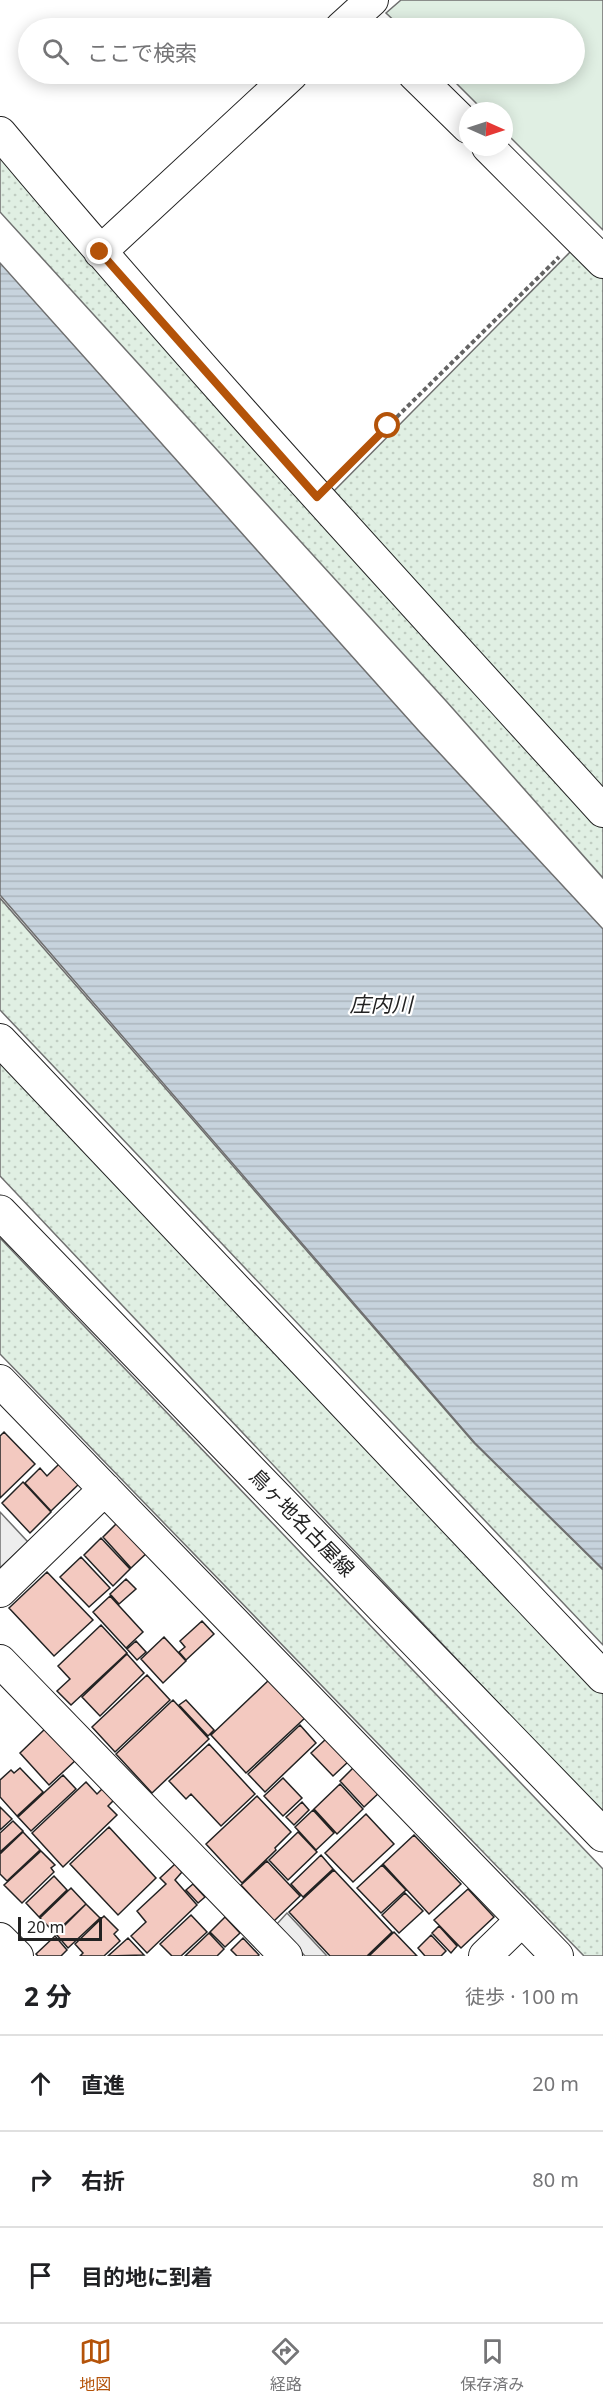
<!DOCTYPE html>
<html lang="ja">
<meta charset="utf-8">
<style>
:root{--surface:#fff;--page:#f2f2f2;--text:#202124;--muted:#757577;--line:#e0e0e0;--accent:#b45309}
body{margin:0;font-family:"Noto Sans","Noto Sans JP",sans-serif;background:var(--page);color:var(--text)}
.compass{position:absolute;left:459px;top:102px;width:54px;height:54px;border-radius:50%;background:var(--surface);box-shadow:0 3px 15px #0003;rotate:93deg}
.scale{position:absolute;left:18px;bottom:15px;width:84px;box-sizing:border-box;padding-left:6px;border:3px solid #222;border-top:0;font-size:16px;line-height:21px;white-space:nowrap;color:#222;-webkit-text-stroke:4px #fff;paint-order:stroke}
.stop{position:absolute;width:18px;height:18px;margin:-14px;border:4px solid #b45309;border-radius:50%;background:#fff}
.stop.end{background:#b45309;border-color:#fff;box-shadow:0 2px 6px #0008}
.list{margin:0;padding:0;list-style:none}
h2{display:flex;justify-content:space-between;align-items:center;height:78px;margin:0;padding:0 24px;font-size:26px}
h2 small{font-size:20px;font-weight:400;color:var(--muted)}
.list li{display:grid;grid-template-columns:39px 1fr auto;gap:18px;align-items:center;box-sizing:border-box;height:96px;padding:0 24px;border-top:2px solid var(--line)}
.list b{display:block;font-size:22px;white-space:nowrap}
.list em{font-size:20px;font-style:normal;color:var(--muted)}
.icon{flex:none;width:33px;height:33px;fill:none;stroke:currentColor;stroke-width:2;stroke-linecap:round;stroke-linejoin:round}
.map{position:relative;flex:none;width:603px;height:1956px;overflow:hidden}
.search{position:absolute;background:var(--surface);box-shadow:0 3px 15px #0003;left:18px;right:18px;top:18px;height:66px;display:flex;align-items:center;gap:15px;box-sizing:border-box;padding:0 21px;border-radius:33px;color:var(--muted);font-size:22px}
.sheet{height:366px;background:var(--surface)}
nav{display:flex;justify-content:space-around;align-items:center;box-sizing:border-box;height:84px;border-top:2px solid var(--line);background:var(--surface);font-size:16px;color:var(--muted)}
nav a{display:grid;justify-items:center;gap:3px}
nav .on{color:var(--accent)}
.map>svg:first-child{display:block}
</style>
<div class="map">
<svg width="603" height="1956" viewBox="0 0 603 1956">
<defs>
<pattern id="grass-dots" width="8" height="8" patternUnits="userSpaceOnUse" patternTransform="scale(1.5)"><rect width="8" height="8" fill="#e0efe3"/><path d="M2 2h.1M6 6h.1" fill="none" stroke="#c0cdc2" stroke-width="1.8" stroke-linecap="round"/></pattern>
<pattern id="water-rules" width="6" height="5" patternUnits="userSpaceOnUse" patternTransform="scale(1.5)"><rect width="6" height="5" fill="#c7d3dd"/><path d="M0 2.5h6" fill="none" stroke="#abb5bd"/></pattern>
</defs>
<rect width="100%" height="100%" fill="#fff"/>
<path fill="url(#grass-dots)" stroke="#6f6f6f" stroke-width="1.5" d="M0,152L603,826V878L447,702L0,212Z
M576,246L603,273V796L329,496Z
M0,898L474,1443L603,1570V1645L0,1010Z
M0,1048L603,1686V1814L0,1176Z
M0,1238L603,1869V1956H584L0,1354Z"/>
<path fill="#e0efe3" stroke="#6f6f6f" stroke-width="1.5" d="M401,0H603V230L504,131V111H484L447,74H574V28H402L386,13Z"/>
<path fill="#ededed" stroke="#6f6f6f" stroke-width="1.5" d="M0,1512L28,1542L0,1568Z
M287,1913L327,1956H305L276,1925Z"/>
<path fill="url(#water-rules)" stroke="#6f6f6f" stroke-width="1.5" d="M0,263L418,730L603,929V1569L475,1443L0,895Z"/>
<path fill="#f3c9c0" stroke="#222" stroke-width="1.5" d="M4,1432L35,1464L0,1498V1436Z
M61,1462L80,1483L51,1511L25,1483L40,1468L47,1476Z
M23,1482L51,1512L30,1533L2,1503Z
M121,1519L150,1550L131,1568L103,1537Z
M101,1538L130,1569L113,1586L84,1555Z
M81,1557L110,1588L89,1607L60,1577Z
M47,1572L93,1620L54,1656L9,1608Z
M126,1579L136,1589L119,1604L110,1594Z
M110,1596L143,1632L126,1648L93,1612Z
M202,1621L214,1634L186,1660L179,1652L185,1647L180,1641Z
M101,1625L127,1653L71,1705L57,1691L70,1679L58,1666Z
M164,1637L186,1661L163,1683L141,1659Z
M136,1641L146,1652L137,1660L127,1649Z
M127,1654L144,1673L100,1716L82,1697Z
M147,1675L170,1700L115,1752L92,1727Z
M270,1679L306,1717L246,1773L211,1735Z
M173,1700L209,1739L152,1793L116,1754Z
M186,1700L214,1730L208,1736L179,1705Z
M300,1725L316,1743L265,1792L248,1774Z
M47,1727L77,1759L49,1785L20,1753Z
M327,1738L349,1761L333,1776L311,1753Z
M209,1744L255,1794L221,1826L191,1794L186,1799L169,1781Z
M356,1765L381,1791L364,1807L340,1781Z
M20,1768L43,1792L17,1816L0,1797V1780L11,1770L14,1773Z
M63,1775L76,1789L31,1831L18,1817Z
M283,1778L302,1798L283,1816L264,1796Z
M86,1782L97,1794L103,1788L114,1800L108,1806L117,1815L63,1867L32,1833Z
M340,1784L363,1809L337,1834L314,1809Z
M257,1796L291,1832L275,1848L276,1850L242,1883L206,1844Z
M302,1802L309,1810L294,1825L286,1817Z
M0,1807L12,1819L0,1830Z
M313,1810L334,1833L316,1850L295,1827Z
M366,1814L394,1844L353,1882L325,1853Z
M13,1821L23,1831L0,1852V1833Z
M109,1827L156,1878L118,1915L70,1864Z
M23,1832L40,1850L7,1881L0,1874V1854Z
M298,1832L317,1852L288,1880L269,1860Z
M414,1835L461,1884L429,1914L383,1864Z
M41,1851L55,1865L51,1868L54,1872L22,1903L4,1885Z
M321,1855L333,1869L303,1897L291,1884Z
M267,1861L300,1896L274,1921L241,1885Z
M175,1864L182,1872L175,1880L197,1905L147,1953L131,1936L146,1922L137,1911L166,1884L160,1878Z
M382,1865L406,1890L381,1913L357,1888Z
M334,1870L392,1932L367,1956H330L289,1912Z
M54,1876L67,1890L39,1917L26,1903Z
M193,1884L205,1897L198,1903L186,1890Z
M71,1888L86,1904L55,1933L40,1918Z
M468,1889L494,1917L461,1948L434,1920Z
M405,1893L423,1911L399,1933L382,1915Z
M86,1904L100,1918L68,1948L56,1934Z
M191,1915L207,1932L181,1956H172L160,1944Z
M104,1916L118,1930L114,1934L120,1941L104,1956H80L83,1953L75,1944Z
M225,1917L240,1933L225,1947L210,1932Z
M439,1926L457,1946L451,1953L432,1933Z
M394,1932L417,1956H369Z
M209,1933L224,1949L217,1956H185Z
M431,1935L446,1951L441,1956H425L418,1948Z
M55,1936L67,1950L61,1956H38L36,1954Z
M128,1938L144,1955L108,1956Z
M243,1938L259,1955L258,1956H237L231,1950Z"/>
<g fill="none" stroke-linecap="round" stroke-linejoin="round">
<defs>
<path id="minor" d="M341,28L372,0
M414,74L468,127
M0,133C194,365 400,587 603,811
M488,147L603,262
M100,252L292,74
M0,1040L603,1677
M0,1381L557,1956
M0,1591L105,1489
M0,1661L286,1956
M0,1939L17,1956
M485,1956L522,1920"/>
<path id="major" d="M0,1212L603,1835"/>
</defs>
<use href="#minor" stroke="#222" stroke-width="34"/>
<use href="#major" stroke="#222" stroke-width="35"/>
<path stroke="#646464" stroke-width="4" stroke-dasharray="4.5 3" stroke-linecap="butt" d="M338,475L559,257"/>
<use href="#minor" stroke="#fff" stroke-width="32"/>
<use href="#major" stroke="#fff" stroke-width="33"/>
</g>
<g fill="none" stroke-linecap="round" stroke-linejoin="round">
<path stroke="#b45309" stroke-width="8" d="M100,252L317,497L388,426"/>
</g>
<g text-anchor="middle" stroke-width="4.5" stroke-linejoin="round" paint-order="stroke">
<g font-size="20" fill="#222" stroke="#fff">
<text transform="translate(302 1523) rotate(46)" y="7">鳥ヶ地名古屋線</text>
</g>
<g font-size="21" font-style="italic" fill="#222" stroke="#fff">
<text x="381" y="1012">庄内川</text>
</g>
</g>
</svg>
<svg class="compass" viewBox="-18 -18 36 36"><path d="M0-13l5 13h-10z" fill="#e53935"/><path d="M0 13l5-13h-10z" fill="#757577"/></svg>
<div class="scale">20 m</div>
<div class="stop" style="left:388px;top:426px"></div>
<div class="stop end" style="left:100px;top:252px"></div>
<div class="search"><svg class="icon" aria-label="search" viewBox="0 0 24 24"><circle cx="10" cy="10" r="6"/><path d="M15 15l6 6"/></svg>ここで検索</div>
</div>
<section class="sheet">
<h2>2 分<small>徒歩 · 100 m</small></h2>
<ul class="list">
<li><svg class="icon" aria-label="ahead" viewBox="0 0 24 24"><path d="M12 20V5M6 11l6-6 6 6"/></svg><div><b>直進</b></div><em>20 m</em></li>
<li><svg class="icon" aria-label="right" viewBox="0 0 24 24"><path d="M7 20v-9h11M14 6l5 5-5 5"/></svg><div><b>右折</b></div><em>80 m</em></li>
<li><svg class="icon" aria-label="arrive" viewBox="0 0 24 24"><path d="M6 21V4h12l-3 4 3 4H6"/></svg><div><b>目的地に到着</b></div></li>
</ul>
</section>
<nav>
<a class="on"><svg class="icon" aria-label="map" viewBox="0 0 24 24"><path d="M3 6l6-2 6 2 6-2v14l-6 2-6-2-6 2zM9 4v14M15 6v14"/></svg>地図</a>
<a><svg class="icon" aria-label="directions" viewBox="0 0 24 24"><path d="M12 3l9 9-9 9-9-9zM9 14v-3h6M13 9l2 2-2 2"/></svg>経路</a>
<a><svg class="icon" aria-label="saved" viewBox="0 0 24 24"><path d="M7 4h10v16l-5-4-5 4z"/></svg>保存済み</a>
</nav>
